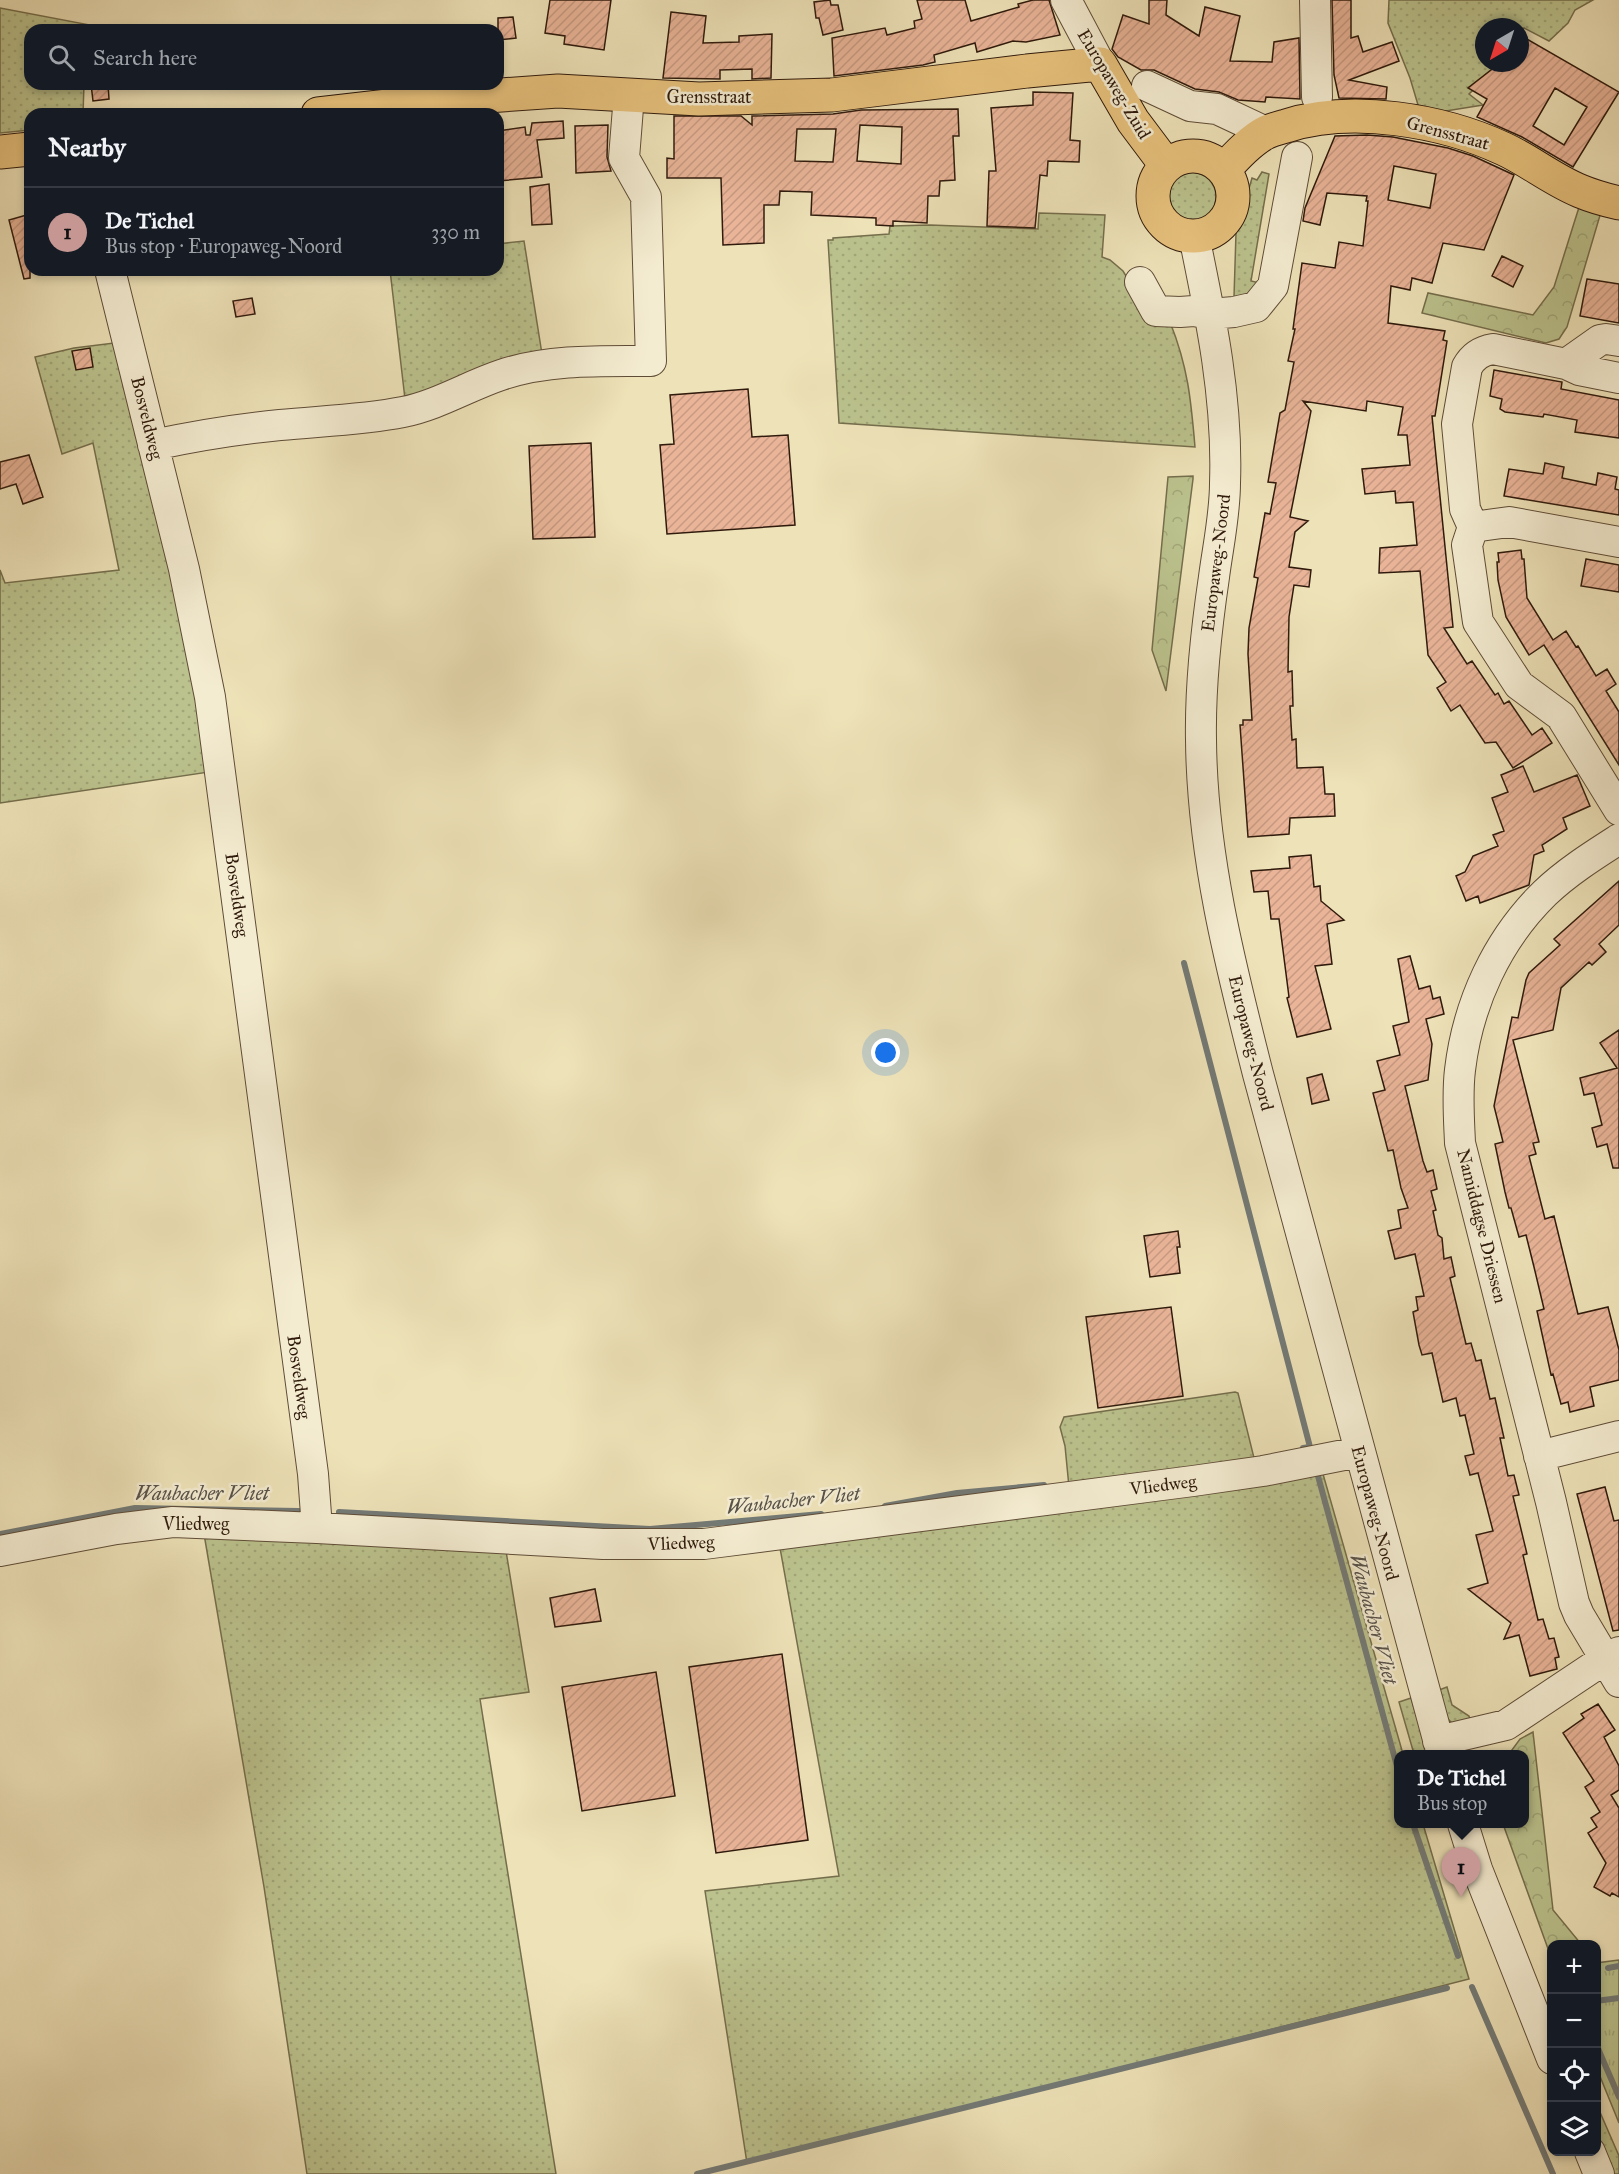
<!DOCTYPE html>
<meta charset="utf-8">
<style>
:root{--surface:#171b24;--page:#242831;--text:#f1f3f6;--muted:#9ea1a6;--line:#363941;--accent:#c59692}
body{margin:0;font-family:"IM FELL Great Primer",serif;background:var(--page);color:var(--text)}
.controls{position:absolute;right:18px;bottom:18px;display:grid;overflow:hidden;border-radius:12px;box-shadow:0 3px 9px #0003}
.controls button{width:54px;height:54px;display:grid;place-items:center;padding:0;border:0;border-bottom:2px solid var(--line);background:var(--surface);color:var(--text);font:30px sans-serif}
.compass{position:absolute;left:1475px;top:18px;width:54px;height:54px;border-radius:50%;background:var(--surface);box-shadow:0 3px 9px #0003;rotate:219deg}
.you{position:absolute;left:886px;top:1053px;width:21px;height:21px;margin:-15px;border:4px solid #fff;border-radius:50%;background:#1a73e8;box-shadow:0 0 0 9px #1a73e833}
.badge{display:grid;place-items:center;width:39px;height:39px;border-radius:50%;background:var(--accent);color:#111;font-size:20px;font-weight:700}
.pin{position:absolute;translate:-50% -50px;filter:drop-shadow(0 2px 3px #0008)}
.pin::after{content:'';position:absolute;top:32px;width:21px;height:18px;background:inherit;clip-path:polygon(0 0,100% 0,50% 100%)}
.popup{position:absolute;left:1394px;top:1750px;width:135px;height:78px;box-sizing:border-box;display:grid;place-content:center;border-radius:12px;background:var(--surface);filter:drop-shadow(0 2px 4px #0005);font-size:20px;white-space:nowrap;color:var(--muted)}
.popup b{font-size:22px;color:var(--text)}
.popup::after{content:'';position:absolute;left:50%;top:100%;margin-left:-12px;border:12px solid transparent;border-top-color:var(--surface)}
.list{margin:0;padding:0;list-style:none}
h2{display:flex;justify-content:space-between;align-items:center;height:78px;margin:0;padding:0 24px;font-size:26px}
h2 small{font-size:20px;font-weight:400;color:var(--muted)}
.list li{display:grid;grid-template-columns:39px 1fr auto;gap:18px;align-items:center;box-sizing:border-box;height:90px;padding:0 24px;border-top:2px solid var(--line)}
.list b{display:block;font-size:22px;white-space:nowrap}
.list p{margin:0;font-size:20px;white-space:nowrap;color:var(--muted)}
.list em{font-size:20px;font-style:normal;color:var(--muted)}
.icon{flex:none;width:33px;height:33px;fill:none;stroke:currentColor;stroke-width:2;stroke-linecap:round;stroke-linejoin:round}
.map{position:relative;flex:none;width:1619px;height:2174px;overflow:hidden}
.search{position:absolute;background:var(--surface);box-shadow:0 3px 9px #0003;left:24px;top:24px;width:480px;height:66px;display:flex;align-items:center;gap:15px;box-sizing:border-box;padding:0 21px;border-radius:18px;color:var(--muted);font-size:22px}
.panel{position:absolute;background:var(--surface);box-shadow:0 3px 9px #0003;left:24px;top:108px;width:480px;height:168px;border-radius:18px}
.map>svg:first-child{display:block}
</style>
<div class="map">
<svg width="1619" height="2174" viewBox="0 0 1619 2174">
<defs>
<pattern id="grass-dots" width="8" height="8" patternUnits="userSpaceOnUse" patternTransform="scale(1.5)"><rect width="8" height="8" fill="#bbc28d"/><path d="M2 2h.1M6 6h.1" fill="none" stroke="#a1a678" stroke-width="1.8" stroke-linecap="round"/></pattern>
<pattern id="forest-crowns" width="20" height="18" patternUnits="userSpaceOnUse" patternTransform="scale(1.5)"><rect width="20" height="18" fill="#bbc28d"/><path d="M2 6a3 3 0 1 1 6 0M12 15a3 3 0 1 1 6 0" fill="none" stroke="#a1a678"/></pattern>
<pattern id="park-tufts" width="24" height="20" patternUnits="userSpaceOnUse" patternTransform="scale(1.5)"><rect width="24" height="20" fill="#bbc28d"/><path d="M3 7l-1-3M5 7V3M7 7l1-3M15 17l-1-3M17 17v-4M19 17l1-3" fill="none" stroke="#a1a678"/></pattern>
<pattern id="building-hatch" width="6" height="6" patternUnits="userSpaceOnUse" patternTransform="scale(1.5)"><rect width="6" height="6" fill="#e9b498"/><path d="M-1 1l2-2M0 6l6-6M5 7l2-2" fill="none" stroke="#c89a82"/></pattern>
</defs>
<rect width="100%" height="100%" fill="#eee2b8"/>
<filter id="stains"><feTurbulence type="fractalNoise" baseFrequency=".00333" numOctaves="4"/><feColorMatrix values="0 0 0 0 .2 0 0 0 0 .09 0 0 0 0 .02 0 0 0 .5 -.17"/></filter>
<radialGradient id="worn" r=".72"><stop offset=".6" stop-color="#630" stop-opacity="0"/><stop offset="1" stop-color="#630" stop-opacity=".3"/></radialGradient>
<path fill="url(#grass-dots)" stroke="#756e4c" stroke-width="1.5" d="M1389,0H1593L1575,10L1568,23L1549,41L1524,28L1520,31V27H1484V63H1502L1469,94L1483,105L1421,115L1410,78L1388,23Z
M0,8L90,25V30H30V84H84L83,114H30V130L0,133Z
M1262,172L1269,174L1251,281L1264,284L1263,292L1234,297L1236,233L1252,178L1257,180Z
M1166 197a25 25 0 1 1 50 0a25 25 0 1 1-50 0Z
M1039,213L1105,215L1102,257L1110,260L1123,271L1148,312L1170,322C1188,367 1191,400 1195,447L839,423L828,240H833V238L889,234L890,226L930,225L1038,229Z
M524,241L542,354L405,399L390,270H498V244Z
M122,342L216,771L0,803V570L5,583L119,570L93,443L62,454L35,357L74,348Z
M1235,1392L1238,1393L1256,1466L1069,1487L1065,1446L1060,1427L1064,1417Z
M1323,1474L1403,1754H1398V1824H1423L1469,1979L747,2163L705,1891L839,1876L780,1548Z
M203,1528L506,1551L529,1692L480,1699L556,2174H307L264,1887Z
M1447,1687L1452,1705L1469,1716L1471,1722L1452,1723L1446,1717L1439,1690Z
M1411,1698L1428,1754H1414L1399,1702Z
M1596,2103L1619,2156V2174H1614L1597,2135Z"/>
<path fill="url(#forest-crowns)" stroke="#756e4c" stroke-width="1.5" d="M1580,204L1601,212L1567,327L1559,339L1546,343L1422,313L1428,293L1533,315L1554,287Z
M1193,476V479L1166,691L1152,650L1168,477Z
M1533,1732L1553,1910L1581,1944H1552L1551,1957L1503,1824H1524V1754H1509L1520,1739Z"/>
<path fill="url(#park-tufts)" stroke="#756e4c" stroke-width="1.5" d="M1619,1960V2123L1597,2069L1596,1963Z"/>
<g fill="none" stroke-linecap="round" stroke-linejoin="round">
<path stroke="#737a76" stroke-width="6" d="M1184,963L1310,1447L1303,1448
M1318,1476L1398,1770
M885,1506L957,1493L1044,1485
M339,1512L650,1529L821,1514
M0,1534L135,1508L299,1511
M1413,1824L1458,1956
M1608,1968L1619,1966
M1472,1987L1553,2174
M1596,2001L1619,1998
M1596,2044L1619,2097
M697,2174L1447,1988"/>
</g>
<path fill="url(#building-hatch)" stroke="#2f1a0c" stroke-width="1.5" fill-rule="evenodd" d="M550,0H611L604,50L564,44L565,36L545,33Z
M830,0L831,5H838L843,30L823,35L819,18H816L814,2Z
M917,0H965L971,21L1019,7L1018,4L1033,0H1049L1060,35L1026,42L1013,41L977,52L975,43L934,55L935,62L923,65L834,76L832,38L885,28L887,35L915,28L914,21L922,19Z
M1149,0H1167L1166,15L1199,36L1205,7L1240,16L1230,61L1272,62L1274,42L1299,38L1300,99L1266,97L1265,102L1238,100L1219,92L1195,89L1154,70H1141L1118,57L1112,49L1123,15L1149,24Z
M1332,0H1351V38L1358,36L1363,52L1392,42L1399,61L1349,80L1387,87L1386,99L1339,98L1334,75Z
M671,12L706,16L703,43L739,42V36L772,34L771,78L752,79V69L720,70V79L663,78Z
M513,17L516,38L498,40V18Z
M1520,35L1619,92L1573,167L1522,137L1477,117L1487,99L1468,88L1500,63H1520ZM1555,88L1587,107L1564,145L1533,126Z
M91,84H108L109,99L93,101Z
M1033,92L1073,93L1070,140L1080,141L1079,162L1048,161L1047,176L1040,175L1035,228L987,226L989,171H996L991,108L1033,105Z
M958,109L959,136H953L955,180L940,181L939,196H928L927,223L893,221V226L876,225V218L811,215L812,192L780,191L779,205H764V243L723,245L721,178H667V158L674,159V116H741L752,125V116L833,114L861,110ZM860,125L902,127L901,164L857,161ZM797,129H836L833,162L795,161Z
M563,121L564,138L537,140L542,177L498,181V131L525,127L526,135H530L532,123Z
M608,125L607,157L611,171L576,173L575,126Z
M1367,135L1393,137L1448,148L1473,156L1514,175L1484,250L1443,243L1432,283L1412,278L1410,290L1391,286L1388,323L1445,331L1443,340L1447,341L1435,416H1432L1453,627L1444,628L1467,664L1472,661L1495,695L1498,693L1504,704L1509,701L1532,735L1542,728L1552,743L1513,768L1496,742L1485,743L1460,705L1451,711L1437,688L1446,682L1428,655L1420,571L1379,573L1380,548L1417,545L1413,502L1396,503L1395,491L1365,494L1362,469L1410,465L1407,435H1398L1403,407L1367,401L1366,411L1303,401L1311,411L1290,517L1308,521L1295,532L1289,567L1311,570L1309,587L1294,585L1289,617L1288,672L1292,671L1293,706H1290L1292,740L1296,739L1297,768L1323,767L1325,794H1334L1335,816L1290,818L1289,834L1248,837L1240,725H1243V720H1252L1248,654L1249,628L1258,578L1254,577L1265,513L1270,514L1276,483L1268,482L1280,413L1285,410L1294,362L1288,361L1295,329H1293L1302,263L1335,268L1339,242L1363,246L1368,201H1366L1367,196L1327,193L1320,225L1303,221L1305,208L1335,136ZM1394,166L1436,174L1430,208L1388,200Z
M549,184L552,224L532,225L530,187Z
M30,214V278L24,279L9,220Z
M1502,256L1523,266L1513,287L1492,276Z
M1587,279L1619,284V323L1580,316Z
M252,298L255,314L236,317L233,301Z
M90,348L93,367L76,370L72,351Z
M1494,370L1562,382L1561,389L1619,400V438L1575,432L1577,420L1544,414L1543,417L1505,412L1500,409L1502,399L1490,396Z
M748,389L752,437L788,435L795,525L667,534L660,445L674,444L670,395Z
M591,443L595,537L533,539L529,446Z
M29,455L43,497L23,504L16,484L0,489V462Z
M1545,463L1564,467L1562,478L1596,485L1598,473L1617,477L1615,489L1619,490V515L1504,496L1509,469L1543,474Z
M1521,550L1522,559H1524L1527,598L1553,640L1566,631L1576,647L1578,646L1596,676L1607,669L1616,684L1606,691L1619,712V765L1544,645L1529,655L1506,617L1498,580L1497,562H1499L1498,553Z
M1586,559L1619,565V592L1581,586Z
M1523,766L1534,792L1577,775L1590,806L1563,818L1567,829L1542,845L1544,851L1534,855L1529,885L1480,903L1478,896L1466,901L1456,876L1465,872L1473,856L1498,846L1493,835L1504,831L1492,798L1508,792L1501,775Z
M1311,855L1314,887L1320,886L1321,901L1344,920L1327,924L1332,964L1315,966L1331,1029L1297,1037L1287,998L1289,997L1279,919H1271L1268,891L1254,892L1251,871L1290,868L1289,857Z
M1619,881V925L1599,944L1606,952L1592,965L1589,962L1561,988L1553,1030L1513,1040L1539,1142L1533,1143L1536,1154L1529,1156L1545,1219L1554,1216L1578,1314L1608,1307L1619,1350V1380L1590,1387L1594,1406L1570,1412L1568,1402L1561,1404L1553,1374L1551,1375L1537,1311L1544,1309L1534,1267L1526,1235L1519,1237L1511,1208H1509L1505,1192L1495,1144L1503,1142L1494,1106L1512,1017L1518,1018L1526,980L1529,973L1560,945L1554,939Z
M1410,956L1419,989L1430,986L1433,999L1440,997L1444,1014L1426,1019L1432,1044L1428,1080L1405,1086L1423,1161L1427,1172L1433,1170L1437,1189L1431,1191L1436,1210L1433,1211L1438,1235L1442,1238L1444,1259L1451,1257L1455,1276L1450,1278L1466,1344L1471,1343L1476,1361L1481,1360L1490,1399L1495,1398L1504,1438H1500L1508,1476L1514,1475L1519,1495L1513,1496L1527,1554L1523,1555L1538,1620L1543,1619L1549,1639L1554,1638L1559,1657L1555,1658L1557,1669L1530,1676L1519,1635L1504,1639L1511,1623L1468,1589L1488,1583L1476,1535L1493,1531L1478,1473L1470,1475L1465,1456L1474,1454L1465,1415L1460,1416L1456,1398L1443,1402L1432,1353L1422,1355L1419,1345L1413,1312L1418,1310L1416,1297L1424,1296L1415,1254L1395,1259L1388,1231L1401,1228L1398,1210L1408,1208L1401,1188L1393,1150L1388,1151L1373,1093L1385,1090L1377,1061L1400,1055L1393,1026L1409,1022L1398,959Z
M1619,1030V1168H1613L1607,1144L1597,1147L1592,1128L1602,1125L1594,1093L1584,1095L1580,1078L1617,1068L1600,1043Z
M1322,1074L1329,1100L1312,1104L1307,1078Z
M1178,1231L1180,1247H1177L1180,1273L1150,1277L1144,1236Z
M1171,1307L1183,1396L1098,1408L1086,1317Z
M1605,1487L1614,1521L1619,1520V1630L1613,1631L1577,1494Z
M595,1589L601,1621L555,1627L550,1598Z
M782,1654L808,1840L716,1853L689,1667Z
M656,1672L675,1796L582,1811L562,1687Z
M1598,1704L1615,1730L1604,1737L1619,1766V1790L1611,1795L1619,1808V1897L1612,1893L1610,1896L1594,1887L1606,1863L1588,1833L1597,1827L1591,1818L1600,1812L1585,1787L1594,1781L1563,1733L1584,1718L1581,1714Z"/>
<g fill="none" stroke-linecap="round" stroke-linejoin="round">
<defs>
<path id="minor" d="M1066,0L1100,64
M1315,0L1317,97
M1147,86L1190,106L1217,109L1266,132
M1194,236C1211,318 1228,399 1225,483C1225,515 1218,546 1214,577C1206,631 1200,686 1201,740C1202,854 1230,964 1258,1074L1442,1754
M110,270L184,569L210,697L313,1474L317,1528
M1140,282L1156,311L1180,312L1194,311L1210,314L1234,312L1256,307L1273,286L1297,157
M1566,364L1600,340L1606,339L1619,341
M1619,378L1579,370L1566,364L1493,349C1481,351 1473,356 1467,367L1457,424L1465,509L1473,527L1467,545L1478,622L1519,685L1561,716L1619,810
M153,445C195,436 238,429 280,425C321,421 362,420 403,412C438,405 468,386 501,375C548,359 602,361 651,361L646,197L624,158L629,95
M1473,527L1509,522L1619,542
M1619,839C1594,855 1567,872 1545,893C1497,940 1468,1003 1460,1070C1457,1094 1459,1119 1460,1143L1551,1502L1574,1603L1579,1615L1619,1682
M1539,1456L1619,1436
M0,1551L116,1529L173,1522L317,1528L603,1544H704L1193,1481L1263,1471L1359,1452
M1438,1741L1506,1725L1605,1659L1619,1652
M1463,1824L1477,1869L1552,2059
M1590,2152L1599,2174"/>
<path id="major" d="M318,114L458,98L558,91L699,99L832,95L1027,71L1100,64L1133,121L1166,165
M0,152L30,149
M1153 196a40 40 0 1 1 80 0a40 40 0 1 1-80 0Z
M1224,170C1236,156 1249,142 1265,133C1271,130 1279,128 1286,126C1352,105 1442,120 1504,149C1530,161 1553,180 1580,191C1592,196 1606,200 1619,203"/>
</defs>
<use href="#minor" stroke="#5f4c37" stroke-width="32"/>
<use href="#major" stroke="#2f1a0c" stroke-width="35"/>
<use href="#minor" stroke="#f4ecd1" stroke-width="30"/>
<use href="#major" stroke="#e7c17c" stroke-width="33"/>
</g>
<g text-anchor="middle" stroke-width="5" stroke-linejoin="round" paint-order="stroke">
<g font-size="18" fill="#2f1a0c" stroke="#f4ecd1">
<text transform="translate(1114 84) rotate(59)" y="6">Europaweg-Zuid</text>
<text x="709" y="103">Grensstraat</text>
<text transform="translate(1448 133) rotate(15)" y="6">Grensstraat</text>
<text transform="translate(147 418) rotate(76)" y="6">Bosveldweg</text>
<text transform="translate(1216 563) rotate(-83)" y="6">Europaweg-Noord</text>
<text transform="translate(237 895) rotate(82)" y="6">Bosveldweg</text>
<text transform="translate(1251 1043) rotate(76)" y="6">Europaweg-Noord</text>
<text transform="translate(1482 1226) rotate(76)" y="6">Namiddagse Driessen</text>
<text transform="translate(299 1377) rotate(82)" y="6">Bosveldweg</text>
<text transform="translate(1163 1485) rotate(-7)" y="6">Vliedweg</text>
<text transform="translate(1375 1513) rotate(75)" y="6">Europaweg-Noord</text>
<text x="196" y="1530">Vliedweg</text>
<text transform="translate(681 1543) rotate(-2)" y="6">Vliedweg</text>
</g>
<g font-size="20" font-style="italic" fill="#57524a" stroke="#f4ecd1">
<text x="202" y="1500">Waubacher Vliet</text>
<text transform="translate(793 1500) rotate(-6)" y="7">Waubacher Vliet</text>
<text transform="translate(1374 1619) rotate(75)" y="7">Waubacher Vliet</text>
</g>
</g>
<rect width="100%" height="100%" filter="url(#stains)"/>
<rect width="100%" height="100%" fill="url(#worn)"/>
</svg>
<div class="controls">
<button>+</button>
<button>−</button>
<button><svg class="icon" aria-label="locate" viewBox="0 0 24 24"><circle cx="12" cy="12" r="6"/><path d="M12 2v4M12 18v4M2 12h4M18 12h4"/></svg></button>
<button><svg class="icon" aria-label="layers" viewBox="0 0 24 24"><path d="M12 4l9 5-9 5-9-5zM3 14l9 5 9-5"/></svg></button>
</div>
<svg class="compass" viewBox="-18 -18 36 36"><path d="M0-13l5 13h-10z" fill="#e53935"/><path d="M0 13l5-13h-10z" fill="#9ea1a6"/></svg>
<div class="you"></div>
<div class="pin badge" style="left:1461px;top:1897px">1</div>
<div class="popup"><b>De Tichel</b>Bus stop</div>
<div class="search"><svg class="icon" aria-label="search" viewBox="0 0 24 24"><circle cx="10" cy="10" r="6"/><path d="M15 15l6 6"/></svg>Search here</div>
<section class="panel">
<h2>Nearby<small></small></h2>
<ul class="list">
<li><span class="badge">1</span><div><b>De Tichel</b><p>Bus stop · Europaweg-Noord</p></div><em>330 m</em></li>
</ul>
</section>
</div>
